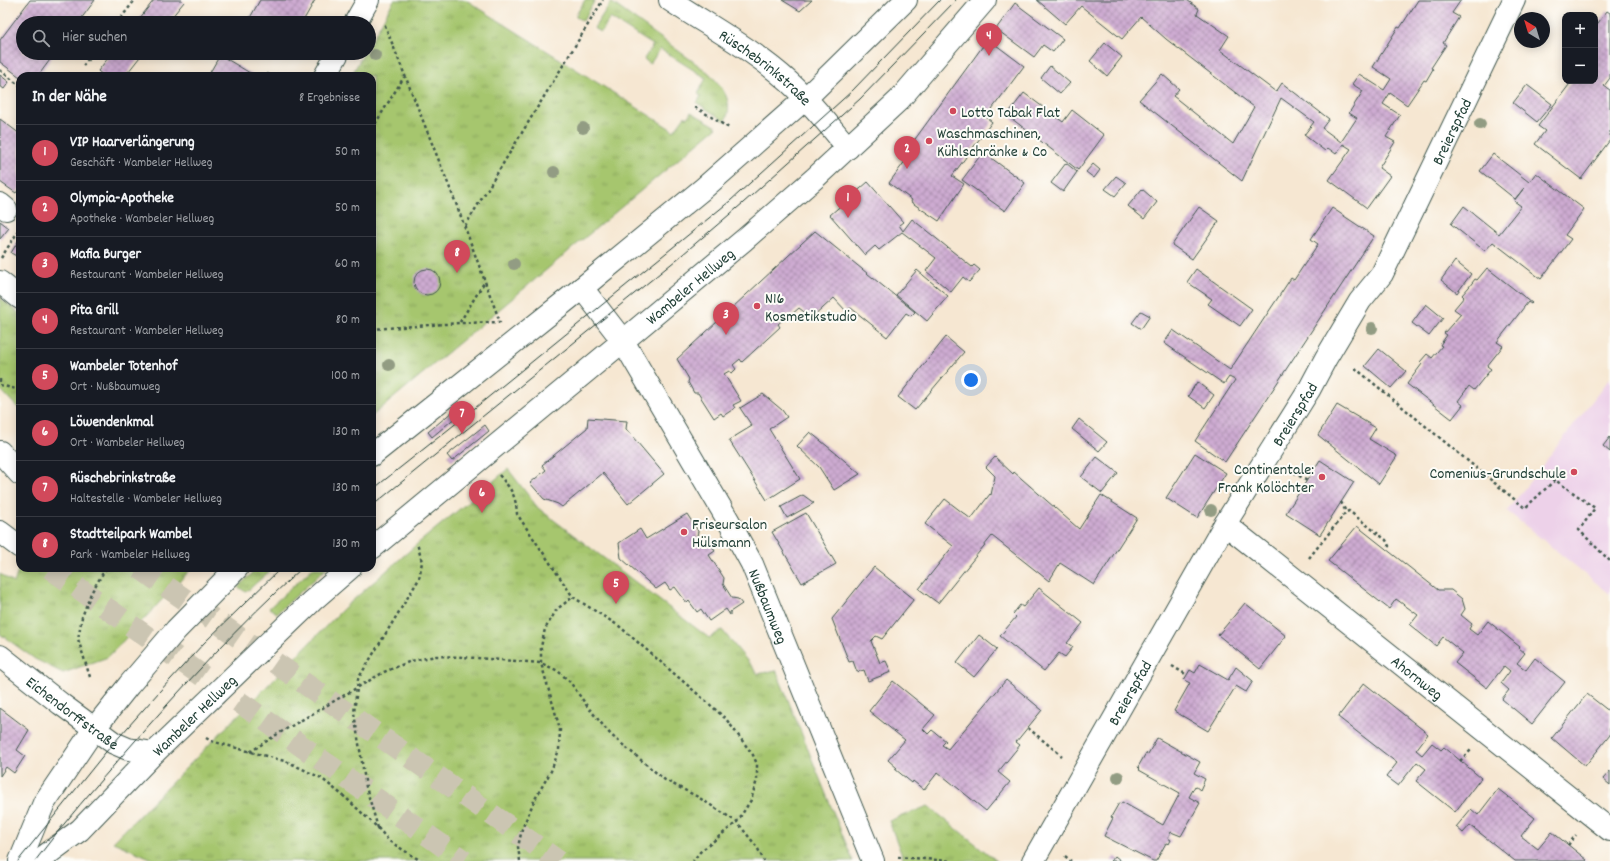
<!DOCTYPE html>
<html lang="de">
<meta charset="utf-8">
<style>
:root{--surface:#171b24;--page:#242831;--text:#f1f3f6;--muted:#9ea1a6;--line:#363941;--accent:#d1495b}
body{margin:0;font-family:Dekko,sans-serif;background:var(--page);color:var(--text)}
.controls{position:absolute;right:12px;top:12px;display:grid;overflow:hidden;border-radius:8px;box-shadow:0 2px 10px #0003}
.controls button{width:36px;height:36px;display:grid;place-items:center;padding:0;border:0;border-bottom:1px solid var(--line);background:var(--surface);color:var(--text);font:20px sans-serif}
.compass{position:absolute;left:1514px;top:12px;width:36px;height:36px;border-radius:50%;background:var(--surface);box-shadow:0 2px 10px #0003;rotate:322deg}
.you{position:absolute;left:971px;top:380px;width:14px;height:14px;margin:-10px;border:3px solid #fff;border-radius:50%;background:#1a73e8;box-shadow:0 0 0 6px #1a73e833}
.badge{display:grid;place-items:center;width:26px;height:26px;border-radius:50%;background:var(--accent);color:#fff;font-size:13px;font-weight:700}
.pin{position:absolute;translate:-50% -33px;filter:drop-shadow(0 1px 2px #0008)}
.pin::after{content:'';position:absolute;top:21px;width:14px;height:12px;background:inherit;clip-path:polygon(0 0,100% 0,50% 100%)}
.list{margin:0;padding:0;list-style:none}
h2{display:flex;justify-content:space-between;align-items:center;height:52px;margin:0;padding:0 16px;font-size:17px}
h2 small{font-size:13px;font-weight:400;color:var(--muted)}
.list li{display:grid;grid-template-columns:26px 1fr auto;gap:12px;align-items:center;box-sizing:border-box;height:56px;padding:0 16px;border-top:1px solid var(--line)}
.list b{display:block;font-size:15px;white-space:nowrap}
.list p{margin:0;font-size:13px;white-space:nowrap;color:var(--muted)}
.list em{font-size:13px;font-style:normal;color:var(--muted)}
.icon{flex:none;width:22px;height:22px;fill:none;stroke:currentColor;stroke-width:2;stroke-linecap:round;stroke-linejoin:round}
.map{position:relative;flex:none;width:1610px;height:861px;overflow:hidden}
.search{position:absolute;background:var(--surface);box-shadow:0 2px 10px #0003;left:16px;top:16px;width:360px;height:44px;display:flex;align-items:center;gap:10px;box-sizing:border-box;padding:0 14px;border-radius:22px;color:var(--muted);font-size:15px}
.panel{position:absolute;background:var(--surface);box-shadow:0 2px 10px #0003;left:16px;top:72px;width:360px;height:500px;border-radius:12px}
.map>svg:first-child{display:block}
</style>
<div class="map">
<svg width="1610" height="861" viewBox="0 0 1610 861">
<defs>
<pattern id="grass-tufts" width="24" height="20" patternUnits="userSpaceOnUse"><rect width="24" height="20" fill="#a6c66e"/><path d="M3 7l-1-3M5 7V3M7 7l1-3M15 17l-1-3M17 17v-4M19 17l1-3" fill="none" stroke="#87a25b"/></pattern>
<pattern id="building-cross-hatch" width="8" height="8" patternUnits="userSpaceOnUse"><rect width="8" height="8" fill="#ceabd2"/><path d="M0 0l8 8M0 8l8-8" fill="none" stroke="#a78cab"/></pattern>
</defs>
<rect width="100%" height="100%" fill="#fdfcf7"/>
<filter id="ink" filterUnits="userSpaceOnUse"><feTurbulence type="fractalNoise" baseFrequency=".025" numOctaves="2"/><feDisplacementMap in="SourceGraphic" scale="8" xChannelSelector="R" yChannelSelector="G"/><feConvolveMatrix kernelMatrix="1 2 1 2 8 2 1 2 1" color-interpolation-filters="sRGB"/></filter>
<filter id="wash" filterUnits="userSpaceOnUse"><feTurbulence type="fractalNoise" baseFrequency=".012" numOctaves="4" result="noise"/><feDisplacementMap in="SourceGraphic" scale="16" xChannelSelector="R" yChannelSelector="G"/><feGaussianBlur stdDeviation="0.9" result="paint"/><feColorMatrix in="noise" values="0 0 0 0 0 0 0 0 0 0 0 0 0 0 0 0 0 1.4 0 .05"/><feComposite in="paint" operator="in"/></filter>
<g filter="url(#wash)">
<rect width="100%" height="100%" fill="#f6e7d2"/>
<path fill="#edd1e9" d="M1610,378V594L1507,511Z"/>
<path fill="url(#grass-tufts)" stroke="#628251" d="M394,0H466L674,131L685,116L687,118L691,112L717,127L372,416V76H351L364,53H369V45Z
M585,0H595L583,21L576,17V15Z
M611,2L709,73C722,87 735,102 725,121L697,103L701,96L698,94L706,78L660,49L650,64L644,59L653,45L610,18L601,32L594,28Z
M0,298L20,314V410L0,389Z
M508,469L538,508L709,638L722,630L758,674L776,670L853,861H157L113,842L344,608L416,545Z
M20,565V568H192L108,657L63,673L35,659L0,634V574L14,583Z
M258,568H273L246,592L238,587Z
M313,568H327L277,613L269,608Z
M928,806L997,861H904L889,821Z"/>
<g id="blocks">
<path fill="url(#building-cross-hatch)" d="M30,0H95L78,23H23V53H55L38,76L20,77L0,62V40Z
M154,0H182L184,2L167,23H136Z
M260,0H315L302,23H247Z
M782,0H812L800,11Z
M1037,0H1187L1199,9L1197,14L1229,36L1220,50L1276,92L1282,83L1329,119L1322,128L1341,142L1357,118L1349,113L1363,91L1352,84L1359,74L1384,90L1391,79L1373,67L1395,32L1398,27L1400,28L1418,0H1461L1452,13L1459,17L1443,43L1446,45L1431,68L1433,69L1426,81L1424,80L1407,105L1390,93L1383,104L1400,115L1386,137L1395,142L1379,168L1390,176L1367,208L1329,180L1351,149L1343,144L1336,154L1328,148L1325,151L1304,135L1314,122L1281,98L1242,181L1139,100L1162,74L1179,89L1173,96L1233,144L1254,107L1166,39L1141,17L1122,39L1081,6L1065,24Z
M1015,3L1063,39L1053,52L1043,45L1034,57L996,29Z
M1607,11L1610,13V78L1604,86L1610,90V140L1581,179L1535,144L1545,131L1538,126L1572,81H1595V27Z
M988,39L1024,66L986,117L992,122L952,176L964,184L939,221L911,202L912,200L889,183L914,149L910,146Z
M1105,43L1122,57L1107,76L1090,61Z
M112,53H143L125,76H104L98,71Z
M220,55L255,76H208Z
M1050,66L1070,83L1060,94L1041,78Z
M0,75L9,82L4,89L0,86Z
M1527,85L1552,104L1537,122L1513,103Z
M1024,93L1063,122L1072,110L1104,135L1078,170L1007,115Z
M0,119L20,134V188L16,193L0,182Z
M983,152L1025,183L1005,211L962,180Z
M1493,154L1529,182L1536,173L1584,209L1565,235L1571,239L1541,279L1493,242L1485,251L1451,224L1464,206L1499,234L1521,206L1514,201L1524,188L1515,199L1480,171Z
M1066,163L1077,172L1063,192L1051,183Z
M1093,164L1100,170L1094,178L1086,172Z
M1116,176L1126,183L1115,196L1105,189Z
M868,182L903,222L899,225L903,231L912,219L972,267L974,265L980,270L969,282L963,277L951,292L926,271L936,258L902,232L879,250L875,246L865,255L830,215Z
M1142,189L1157,202L1144,219L1128,206Z
M1199,207L1219,221L1192,259L1172,245Z
M1332,208L1374,236L1225,462L1195,441L1235,380L1229,377L1224,384L1164,343L1173,330L1230,370L1291,278L1294,280L1318,244L1311,239Z
M0,221L9,228L0,239Z
M815,231L915,312L911,316L906,313L887,337L851,308L846,311L834,298L812,318L799,308L791,315L789,314L778,324L780,327L742,362L740,359L733,365L736,369L732,373L729,371L724,374L741,401L733,405L735,408L723,416L721,413L714,418L698,393H694L688,382L689,379L677,359Z
M20,238V258L11,253Z
M1455,261L1471,274L1457,293L1441,280Z
M1487,268L1532,303L1531,304L1528,302L1497,342L1503,346L1487,366L1491,369L1474,390L1469,386L1458,401L1463,405L1452,419L1407,384L1422,364L1420,362L1427,354L1432,358L1442,346L1440,345L1447,335L1444,333L1461,314L1454,309L1464,297L1462,295L1469,287L1475,279L1477,280Z
M414 282a13 13 0 1 1 26 0a13 13 0 1 1-26 0Z
M1196,269L1252,309L1240,326L1208,304L1212,299L1187,282Z
M917,270L948,296L927,321L896,295Z
M1426,304L1443,318L1429,336L1412,323Z
M1141,311L1150,316L1141,329L1132,323Z
M946,337L964,352L915,410L898,397Z
M1379,349L1406,371L1391,388L1365,366Z
M1197,382L1214,395L1205,408L1188,396Z
M763,394L782,410L787,417L769,429L800,479L767,500L729,440L752,426L740,408Z
M465,401L469,406L432,437L428,432Z
M1337,405L1376,428L1369,439L1397,456L1379,484L1318,435Z
M588,418L627,421L626,429L664,474L628,504L603,473L562,507L558,504L544,499L530,483L546,470L542,465L587,428Z
M1079,419L1107,442L1099,451L1072,429Z
M485,425L489,431L452,461L447,455Z
M810,432L838,455L860,474L834,490L819,467L797,446Z
M1610,437V452L1603,446Z
M1195,453L1226,473L1197,518L1166,498Z
M995,457L1013,474L1014,472L1079,529L1101,495L1137,518L1094,585L1060,563L1049,581L992,536L938,603L919,589L953,546L925,524L945,499L971,519L990,494L991,495L995,476L986,467Z
M1097,457L1118,473L1102,493L1081,477Z
M1320,460L1354,482L1320,535L1286,513Z
M803,495L814,503L787,518L781,507Z
M806,513L836,564L802,583L772,532Z
M687,514L698,531L697,536L704,545L709,542L715,551L709,555L724,578L723,584L732,598L738,599L742,604L730,612V615L726,609L709,621L701,609L697,612L689,601L687,603L675,587L670,590L665,583L656,589L621,558L619,543L640,529L646,539Z
M1357,526L1438,590H1451L1462,599L1465,609L1461,615L1472,624L1469,629L1477,635L1488,621L1520,647L1519,648L1525,653L1517,663L1526,670L1535,658L1565,682L1532,724L1502,699L1509,690L1501,683L1510,671L1504,666L1487,688L1455,663L1463,653L1443,637L1436,646L1410,625L1418,615L1396,599L1389,609L1328,561Z
M874,567L914,599L882,639L876,636L871,641L880,663L886,661L891,672L868,681L864,670L857,672L853,661L849,662L832,619Z
M1039,588L1083,623L1067,643L1073,647L1065,657L1059,653L1044,671L1000,636L1016,617L1013,614L1020,605L1023,607Z
M1245,603L1286,636L1260,669L1218,635Z
M979,635L997,649L974,677L957,663Z
M1200,664L1228,680L1236,667L1253,681L1246,692L1236,686L1208,731L1174,711L1190,683L1184,680L1190,670L1195,673Z
M1006,680L1042,710L1016,742L1020,745L998,772L1010,782L986,811L938,772L924,790L913,781L912,783L895,769L897,768L888,760L905,740L869,711L893,681L935,715L923,729L928,734L932,730L946,741L942,745L948,749Z
M1364,683L1428,734L1416,750L1422,755L1432,743L1441,750L1444,747L1481,778L1455,812L1416,781L1426,769L1417,762L1398,786L1386,777L1397,763L1338,717Z
M1587,694L1610,712V735L1585,766L1552,738Z
M0,708L29,730L17,750L25,756L14,773L6,767L0,776Z
M1157,738L1200,762L1194,773L1205,779L1200,790L1195,786L1189,797L1200,803L1181,836L1171,832L1168,838L1171,840L1169,844L1166,843L1156,861H1153L1104,836L1113,818L1111,817L1119,803L1121,804L1122,802L1163,825L1180,793L1139,770L1140,769L1138,767L1146,753L1148,754Z
M1610,771V785L1603,779Z
M1498,789L1535,818L1521,836L1538,849L1552,832L1587,860L1586,861H1515L1470,825L1463,833L1456,827L1471,809L1478,815Z
M1115,856L1121,861H1111Z"/>
</g>
</g>
<g filter="url(#ink)">
<use href="#blocks" fill-opacity="0" stroke="#3f564c" stroke-width="1"/>
<g fill="none" stroke-linecap="round" stroke-linejoin="round">
<path stroke="#cbc5b2" stroke-width="22" stroke-dasharray="22 11" stroke-linecap="butt" d="M50,568L464,861
M140,568L558,861"/>
<defs>
<g id="street">
<path d="M355,23L368,0"/>
<path d="M325,76L338,53"/>
<path d="M0,204L6,209"/>
<path d="M0,282L20,298"/>
<path id="s1" d="M1225,524L1610,830"/>
<path id="s2" d="M0,656L61,704L114,743L128,749L154,753"/>
<path id="s3" d="M1033,861L1225,524L1309,390L1326,358L1360,301L1382,274L1514,0"/>
</g>
<g id="secondary">
<path id="s4" d="M670,0C709,26 754,50 789,82C810,101 829,125 848,148"/>
<path id="s5" d="M582,288L623,341L728,520L752,564L873,861"/>
<path d="M372,455L582,288L704,188L805,99L906,0"/>
<path id="s6" d="M372,548L623,341L744,240L815,178L899,100L985,0"/>
<path d="M20,861L44,803L94,729L129,685L176,630L237,568"/>
<path id="s7" d="M38,861L80,830L154,753L312,601L350,568"/>
</g>
<path id="highway" d="M0,452L20,474
M0,532L20,547"/>
</defs>
<use href="#street" stroke="#3f564c" stroke-width="24"/>
<use href="#secondary" stroke="#3f564c" stroke-width="24"/>
<use href="#highway" stroke="#3f564c" stroke-width="24"/>
<path stroke="#3f564c" stroke-width="2.5" stroke-dasharray="3 3" stroke-linecap="butt" d="M303,22L305,23
M117,23L135,0
M83,66L93,53
M0,70L20,86
M267,76L270,72
M695,107L729,128
M372,129L404,77
M465,226L603,0
M1,258L19,230
M460,322L485,281
M372,329L460,323L500,322L457,206L384,23
M1355,368L1525,508L1555,480L1595,508L1579,530L1610,561
M0,379V385L20,390
M1289,469L1307,481
M499,475C511,489 516,495 517,514L573,597L619,626L707,702L726,719L753,755L757,764V780L751,800L737,822L700,852L693,861
M1341,502L1346,512
M1309,558L1346,512L1349,511L1386,540L1389,546L1386,549
M1172,666L1187,675
M90,677L78,639L82,617L91,593L106,568
M1028,728L1062,756
M206,738L211,741L288,762L321,778L346,798L378,828L389,841L421,861
M250,752L276,735L384,672L411,661L436,656L463,657L541,663L558,671L570,682L587,706L611,735L665,780L698,797L737,822L757,847L764,861
M1460,761L1471,750
M378,828L366,787L354,713L358,679L419,579L422,562L417,543
M1568,845L1576,835
M1065,856L1071,861
M898,857L951,861
M520,861L518,847L522,829L535,799L551,771L559,750L560,729L541,663V647L545,629L557,609L573,597"/>
<use href="#street" stroke="#fff" stroke-width="22"/>
<use href="#secondary" stroke="#fff" stroke-width="22"/>
<use href="#highway" stroke="#fff" stroke-width="22"/>
<path stroke="#1f3d34" stroke-width="1" d="M372,490L454,425L730,201L852,91L940,0
M372,506L676,260L743,203L860,99L956,0
M18,861L105,753L159,692L204,643L281,568
M35,861C64,822 96,786 128,749C183,686 240,624 302,568"/>
</g>
<g fill="#929c83">
<circle cx="375" cy="55" r="6"/>
<circle cx="1480" cy="124" r="6"/>
<circle cx="583" cy="128" r="6"/>
<circle cx="554" cy="172" r="6"/>
<circle cx="514" cy="264" r="6"/>
<circle cx="1372" cy="328" r="6"/>
<circle cx="389" cy="365" r="6"/>
<circle cx="1211" cy="510" r="6"/>
<circle cx="1118" cy="777" r="6"/>
</g>
</g>
<g fill="#d1495b" stroke="#fdfcf7" stroke-width="1.5">
<circle cx="953" cy="111" r="4"/>
<circle cx="929" cy="141" r="4"/>
<circle cx="757" cy="306" r="4"/>
<circle cx="1574" cy="472" r="4"/>
<circle cx="1322" cy="477" r="4"/>
<circle cx="684" cy="532" r="4"/>
</g>
<g text-anchor="middle" stroke-width="4" stroke-linejoin="round" paint-order="stroke">
<g font-size="16" fill="#1f3d34" stroke="#fdfcf7">
<text dy="6" stroke="none"><textPath href="#s4" startOffset="117">Rüschebrinkstraße</textPath></text>
<text dy="6" stroke="none"><textPath href="#s3" startOffset="842">Breierspfad</textPath></text>
<text dy="6" stroke="none"><textPath href="#s6" startOffset="412">Wambeler Hellweg</textPath></text>
<text dy="6" stroke="none"><textPath href="#s3" startOffset="518">Breierspfad</textPath></text>
<text dy="6" stroke="none"><textPath href="#s5" startOffset="370">Nußbaumweg</textPath></text>
<text dy="6" stroke="none"><textPath href="#s1" startOffset="246">Ahornweg</textPath></text>
<text dy="6" stroke="none"><textPath href="#s3" startOffset="194">Breierspfad</textPath></text>
<text dy="6" stroke="none"><textPath href="#s2" startOffset="92">Eichendorffstraße</textPath></text>
<text dy="6" stroke="none"><textPath href="#s7" startOffset="214">Wambeler Hellweg</textPath></text>
</g>
<g font-size="16" fill="#1f3d34" stroke="#fdfcf7" text-anchor="start">
<text x="961" y="117">Lotto Tabak Flat</text>
<text x="937" y="138">Waschmaschinen,<tspan x="937" dy="18">Kühlschränke &amp; Co</tspan></text>
<text x="765" y="303">N16<tspan x="765" dy="18">Kosmetikstudio</tspan></text>
<text x="1314" y="474" text-anchor="end">Continentale:<tspan x="1314" dy="18">Frank Kolöchter</tspan></text>
<text x="1566" y="478" text-anchor="end">Comenius-Grundschule</text>
<text x="692" y="529">Friseursalon<tspan x="692" dy="18">Hülsmann</tspan></text>
</g>
</g>
</svg>
<div class="controls">
<button>+</button>
<button>−</button>
</div>
<svg class="compass" viewBox="-18 -18 36 36"><path d="M0-13l5 13h-10z" fill="#e53935"/><path d="M0 13l5-13h-10z" fill="#9ea1a6"/></svg>
<div class="you"></div>
<div class="pin badge" style="left:848px;top:218px">1</div>
<div class="pin badge" style="left:907px;top:169px">2</div>
<div class="pin badge" style="left:726px;top:335px">3</div>
<div class="pin badge" style="left:989px;top:56px">4</div>
<div class="pin badge" style="left:616px;top:604px">5</div>
<div class="pin badge" style="left:482px;top:513px">6</div>
<div class="pin badge" style="left:462px;top:434px">7</div>
<div class="pin badge" style="left:457px;top:273px">8</div>
<div class="search"><svg class="icon" aria-label="search" viewBox="0 0 24 24"><circle cx="10" cy="10" r="6"/><path d="M15 15l6 6"/></svg>Hier suchen</div>
<section class="panel">
<h2>In der Nähe<small>8 Ergebnisse</small></h2>
<ul class="list">
<li><span class="badge">1</span><div><b>VIP Haarverlängerung</b><p>Geschäft · Wambeler Hellweg</p></div><em>50 m</em></li>
<li><span class="badge">2</span><div><b>Olympia-Apotheke</b><p>Apotheke · Wambeler Hellweg</p></div><em>50 m</em></li>
<li><span class="badge">3</span><div><b>Mafia Burger</b><p>Restaurant · Wambeler Hellweg</p></div><em>60 m</em></li>
<li><span class="badge">4</span><div><b>Pita Grill</b><p>Restaurant · Wambeler Hellweg</p></div><em>80 m</em></li>
<li><span class="badge">5</span><div><b>Wambeler Totenhof</b><p>Ort · Nußbaumweg</p></div><em>100 m</em></li>
<li><span class="badge">6</span><div><b>Löwendenkmal</b><p>Ort · Wambeler Hellweg</p></div><em>130 m</em></li>
<li><span class="badge">7</span><div><b>Rüschebrinkstraße</b><p>Haltestelle · Wambeler Hellweg</p></div><em>130 m</em></li>
<li><span class="badge">8</span><div><b>Stadtteilpark Wambel</b><p>Park · Wambeler Hellweg</p></div><em>130 m</em></li>
</ul>
</section>
</div>
